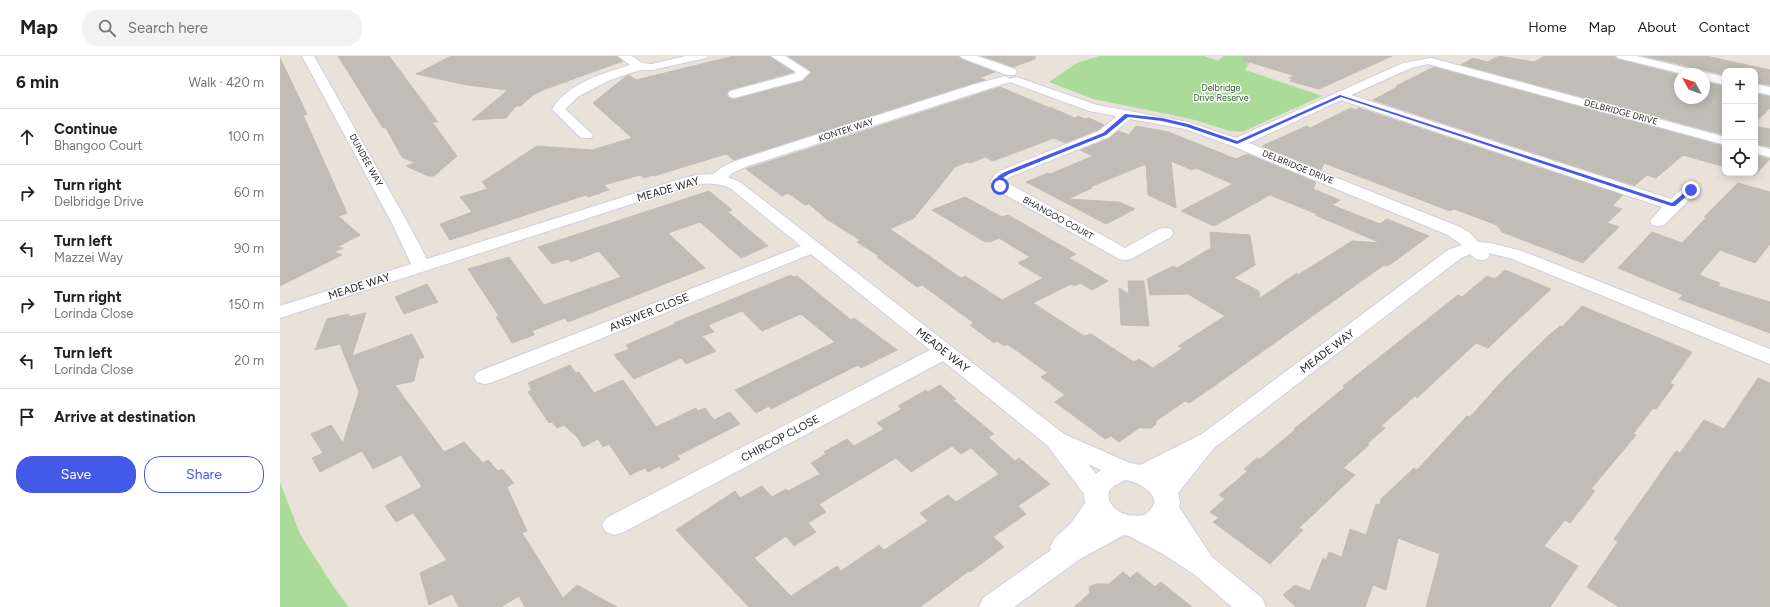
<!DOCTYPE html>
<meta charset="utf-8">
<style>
:root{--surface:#fff;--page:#f2f2f2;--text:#202124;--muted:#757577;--line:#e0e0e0;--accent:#4559e9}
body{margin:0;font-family:Figtree,sans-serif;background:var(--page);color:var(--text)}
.controls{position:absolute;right:12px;top:12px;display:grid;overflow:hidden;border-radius:8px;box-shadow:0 2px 10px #0003}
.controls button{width:36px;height:36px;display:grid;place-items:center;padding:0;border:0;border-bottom:1px solid var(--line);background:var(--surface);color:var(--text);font:20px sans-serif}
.compass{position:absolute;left:1394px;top:12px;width:36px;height:36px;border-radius:50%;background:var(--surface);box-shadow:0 2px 10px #0003;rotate:310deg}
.stop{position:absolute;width:12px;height:12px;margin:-9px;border:3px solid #4559e9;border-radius:50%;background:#fff}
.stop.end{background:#4559e9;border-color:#fff;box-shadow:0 1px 4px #0008}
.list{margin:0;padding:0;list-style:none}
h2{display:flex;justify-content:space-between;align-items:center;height:52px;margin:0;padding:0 16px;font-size:17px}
h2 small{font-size:13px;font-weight:400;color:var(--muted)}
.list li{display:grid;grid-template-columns:26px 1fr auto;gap:12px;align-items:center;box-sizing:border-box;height:56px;padding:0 16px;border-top:1px solid var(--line)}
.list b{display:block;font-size:15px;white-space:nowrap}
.list p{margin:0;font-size:13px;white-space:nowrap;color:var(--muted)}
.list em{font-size:13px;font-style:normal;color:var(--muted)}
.actions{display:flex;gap:8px;padding:12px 16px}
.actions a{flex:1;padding:9px 0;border:1px solid var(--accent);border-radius:16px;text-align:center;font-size:14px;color:var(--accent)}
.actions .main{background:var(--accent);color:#fff}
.icon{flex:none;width:22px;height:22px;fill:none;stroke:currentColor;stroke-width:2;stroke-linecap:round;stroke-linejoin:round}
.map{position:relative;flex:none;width:1490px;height:551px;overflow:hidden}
header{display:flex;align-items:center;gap:24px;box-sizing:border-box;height:56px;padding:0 20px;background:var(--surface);border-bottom:1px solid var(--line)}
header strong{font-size:19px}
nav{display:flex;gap:22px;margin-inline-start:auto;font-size:14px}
.search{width:280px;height:36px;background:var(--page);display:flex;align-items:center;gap:10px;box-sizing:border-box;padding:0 14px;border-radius:16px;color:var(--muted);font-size:15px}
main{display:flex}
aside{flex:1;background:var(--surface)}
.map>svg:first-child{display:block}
</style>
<header>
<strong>Map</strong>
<div class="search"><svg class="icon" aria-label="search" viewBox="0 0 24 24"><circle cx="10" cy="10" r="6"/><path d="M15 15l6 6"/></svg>Search here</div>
<nav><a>Home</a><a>Map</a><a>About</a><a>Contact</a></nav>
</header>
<main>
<aside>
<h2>6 min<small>Walk · 420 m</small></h2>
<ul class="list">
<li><svg class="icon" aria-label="ahead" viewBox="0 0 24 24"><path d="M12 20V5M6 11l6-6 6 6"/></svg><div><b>Continue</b><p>Bhangoo Court</p></div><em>100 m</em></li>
<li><svg class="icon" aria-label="right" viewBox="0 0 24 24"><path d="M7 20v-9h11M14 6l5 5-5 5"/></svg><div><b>Turn right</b><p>Delbridge Drive</p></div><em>60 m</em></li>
<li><svg class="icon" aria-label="left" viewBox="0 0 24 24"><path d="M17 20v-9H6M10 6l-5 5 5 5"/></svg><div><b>Turn left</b><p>Mazzei Way</p></div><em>90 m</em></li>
<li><svg class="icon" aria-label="right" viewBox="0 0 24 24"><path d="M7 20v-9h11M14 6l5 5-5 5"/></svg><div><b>Turn right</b><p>Lorinda Close</p></div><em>150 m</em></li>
<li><svg class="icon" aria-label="left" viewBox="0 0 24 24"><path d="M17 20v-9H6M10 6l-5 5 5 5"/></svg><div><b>Turn left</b><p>Lorinda Close</p></div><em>20 m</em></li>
<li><svg class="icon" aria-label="arrive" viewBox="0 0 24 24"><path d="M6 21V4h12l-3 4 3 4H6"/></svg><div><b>Arrive at destination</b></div></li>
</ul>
<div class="actions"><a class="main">Save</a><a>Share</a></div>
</aside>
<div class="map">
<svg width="1490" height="551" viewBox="0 0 1490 551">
<rect width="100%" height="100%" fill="#e8e2d9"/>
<path fill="#abdb99" d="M819,0H924L938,5L944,0H973L965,14L1042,40L962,76L950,75L911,63L813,43L769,26L797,7Z
M0,426L20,478L55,533L69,551H0Z"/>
<path fill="#c0bcb6" stroke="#c3beb3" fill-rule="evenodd" d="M58,0H109L158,66H152L177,100L154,120H148L126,110L135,107L122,101L106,72H103Z
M171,0H337L343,5L263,34L253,39L241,50H236L226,62L192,64L228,34L187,29L136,18Z
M454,0H490L514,16L450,34L447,39L450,42L454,43L523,25L531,16L508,0H678L681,3L715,16L699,22L705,24L454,104L446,98L374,120L372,119L364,122L360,119L324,129L329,134L308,141L306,139L170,184L160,168L192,156L180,141L208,133L202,126L257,90L312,94L352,82L313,47L345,21L349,19L356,24Z
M702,0H755V3L733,11Z
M963,0H1112L1039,33L1010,25L1013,23L1009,22L1015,20L963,4Z
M1219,0L1254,6L1265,0H1334L1338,3L1400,19V42H1424V26L1445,30V79L1181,9L1193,2L1207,6Z
M1363,0H1426L1490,14V29L1475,27V15H1445V19Z
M0,2L27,58L23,59L67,157L58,160L80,179L57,191L63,192L54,196L62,199L0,230Z
M1154,11L1445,90V111L1403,99L1376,122L1367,119L1354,130L1093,44L1119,30H1116Z
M720,31L770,52H772L795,62L798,60L805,63L809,62L824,69L818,74L785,87L774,82L713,105L705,101L690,107L687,106L675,111L634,162L610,173L681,222L685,220L722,244L763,222L738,207L750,201L719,182L710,186L708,185L705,186L652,154L685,141L722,161L728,159L796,198L789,202L828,225L812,234L800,227L794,230L791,228L753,247L804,280L811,278L854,306L859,303L873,312L903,292L898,290L945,260L908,238L870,239L867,223L893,210L897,212L931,192L930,176L970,179L975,209L954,222L979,235L980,242L1017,217L1018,219L1072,185L1101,187L1035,159L1037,158L990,139L934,170L901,155L953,128L916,112L912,114L891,105L896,152L868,139L866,108L810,131L812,132L788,143L839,146L855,153L826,168L746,126L768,117L770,118L813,100L800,94L830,82L838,75L849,79L856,70L888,76L956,103L967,98L1036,126L1033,133L1060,144L1052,149L1100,168L1107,163L1149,180L1111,208L1106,210L1104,209L927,335L909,347L905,345L876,365V368L871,372H859L839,386L831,380L825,383L775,346L785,339L761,321L768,317L727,288L724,290L717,285L714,287L690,269L694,267L642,229L637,231L597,201L599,200L577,186L580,184L548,164L529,148L525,149L508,137L502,140L466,113Z
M1475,38L1490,40V52L1475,67Z
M1071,52L1076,54L1079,52L1343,139L1332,150L1342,153L1327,167L1339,171L1303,207L1222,176L1217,169L1174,153L1170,155L1044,107L1041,114L982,90L1020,73L1027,70L1030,72Z
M1475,70L1490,73V91L1475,88Z
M1475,99L1490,103L1474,120L1464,117H1475Z
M1458,127L1490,136V188L1475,207L1440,194L1419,219L1440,227L1438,230L1490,246V277L1399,243L1403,239L1338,212L1372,176L1402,187L1426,162L1424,161Z
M429,135L452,154L448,156L488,190L461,202L420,166L388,177L425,212L288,266L285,262L252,275L254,279L232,287L216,261L219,260L188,213L229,201L264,249L341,221L319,195L291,206L288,203L272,208L258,191Z
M1225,214L1271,233L1208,292L1196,287L1137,342L1135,340L1101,370L1105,372L1087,388L1089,389L1063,412L1075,419L1019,472L1023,474L990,508L933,466L939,462L930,456L945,443L939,439L968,415L964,413L977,402L980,403L1015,374L1014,373L1065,331L1063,330L1178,239L1182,241L1207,220L1215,223Z
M511,219L513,221L517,220L571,264L574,262L617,294L581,312L578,309L491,353L489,350L476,357L455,334L555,286L521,258L482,275L462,255L428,269L434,276L422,280L436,295L406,308L401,302L354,323L334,299L349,293L346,289L395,268L394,267Z
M848,225H864L869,270L841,269L839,232L849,238Z
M147,228L158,246L124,258L115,241Z
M1302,250L1412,296L1390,327L1394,329L1376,353L1373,352L1353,378L1356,379L1311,433L1315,435L1290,467L1285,464L1264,490L1298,510L1270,551H1146L1160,498L1118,482L1106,534L1093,529L1085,551H1016L1003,539L1015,529L1030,535L1043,502L1046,504L1049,496L1062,501L1070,473L1086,479L1096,448L1100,449L1101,443L1134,412L1137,414L1175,373L1187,360L1190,361L1224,323L1267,281L1280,270L1282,271Z
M86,257L72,300L132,278L144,301L139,303L134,325L115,329L164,396L184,386L203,407L208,404L218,415L222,413L234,427L227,431L247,475L242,477L283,542L297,529L337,551H245L239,540L221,551H179L172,538L149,549L140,517L167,504L133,457L116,466L105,450L142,431L121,399L93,413L82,395L40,416L32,402L43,397L31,378L51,369L63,387L79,336L60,288L35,294L47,263L69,258L68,261Z
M290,309L296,317L299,316L314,337L343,324L376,371L416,352L418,355L425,352L434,364L450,356L460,368L397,400L400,403L381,413L380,410L368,416L365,412L350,419L329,388L323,391L318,383L303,391L298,382L284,369L277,372L272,366L269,367L248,336L251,334V332L248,327Z
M1478,322L1490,327V551H1339L1307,531L1338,486L1334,483L1396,395L1400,397L1424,364L1444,373Z
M660,329L676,343L673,344L714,378L708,381L735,405L739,402L770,428L738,450L746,458L713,481L724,491L690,516L689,515L640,551H469L396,474L455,435L460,442L482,430L492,441L506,433L508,435L540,418L531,407L546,398L544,396L567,383L574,390L604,373L597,367L622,353L618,350L646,334L648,336ZM672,390L681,398L691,392L719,418L676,446L668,439L640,457L648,465L604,494L599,489L561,515L557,510L511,540L474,502L506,480L514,490L536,476L528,467L546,456L539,448L616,402L631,416Z
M843,516L850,522L857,516L875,531L881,526L912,551H794L810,537L809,531L816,528H829Z"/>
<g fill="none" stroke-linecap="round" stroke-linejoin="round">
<defs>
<path id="minor" d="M22,0H34L130,171L147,203L397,124L416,119L433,118L444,110L458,104L692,29L725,20L730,23L735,21L739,22L817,49L908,66L956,82L1123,7L1151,2L1445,81V89L1148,8L1131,12L1071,39L1391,143C1399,136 1405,128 1416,131L1419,134L1384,169L1378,170L1372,169L1370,165L1382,151L1061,44L969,87L1180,171L1190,177L1198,186L1210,187L1242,195L1490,293V308L1230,202L1208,197L1210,199L1207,203C1199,205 1196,204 1190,198L1181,202L934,392L898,437L900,446L899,451L932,501L982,542L986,551H952L915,519L883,498L849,480L844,479L800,503L734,551H699L703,542L771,494L770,491L774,483L792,466L805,447L804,438L767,389L663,305L344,476L335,479L326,476L322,469L326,462L650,294L531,198L213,326L205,328L197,326L194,321L197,316L521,190L450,132C435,126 422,127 407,130L0,262V250L131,208L114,171ZM730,26L809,55L837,60L819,75L722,114L715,118L710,126L715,133L839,203L845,204L851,203L891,181L893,177L891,173L885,172L879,173L845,192L726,126L727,123L732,120L829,81L850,63L905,73L952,90L1168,179L1182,189L1168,194L922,378L860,409L850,407L784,378L460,126L448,121L454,116L468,110ZM808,408L821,414L816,418ZM846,424C864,428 888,443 864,459C858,460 851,460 845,458C836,456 824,444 830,434C834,429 840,426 846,424Z
M338,0H352L362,7L372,8L406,0H428L426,2L372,14H360L330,24L299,40L285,53L313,79L311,82H301L272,53C289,27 321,18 350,9Z
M491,0H505L530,16L522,24L454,42L450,41L448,38L450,35L514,18L516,16Z
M680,0H697L735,13L737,16L735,19H727L682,2Z
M1336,0H1356L1445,21V29L1424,24V18H1403L1338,2Z
M1475,28L1490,31V39L1475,36Z
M1475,89L1490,93V101L1475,97Z"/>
</defs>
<use href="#minor" stroke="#ced0df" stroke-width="2"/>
<use href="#minor" fill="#fff" fill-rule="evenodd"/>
</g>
<path fill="#4559e9" d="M1060,39L1392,147L1409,133L1414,134L1395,150H1391L1061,41L957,88L907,71L882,65L848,61L826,79L729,118C719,124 722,123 722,131H719L715,126L718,120L725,116L823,77L845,58L882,62L908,68L957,85Z"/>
<g text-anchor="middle" stroke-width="3" stroke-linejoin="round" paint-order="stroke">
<g font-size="9" fill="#275b1f" stroke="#fff">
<text x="941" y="35">Delbridge<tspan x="941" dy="10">Drive Reserve</tspan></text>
</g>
<g font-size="9" fill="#262626" stroke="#fff">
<text transform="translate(1341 56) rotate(15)" y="3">DELBRIDGE DRIVE</text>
<text transform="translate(566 74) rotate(-18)" y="3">KONTEK WAY</text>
<text transform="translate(86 104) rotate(61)" y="3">DUNDEE WAY</text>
<text transform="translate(1018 111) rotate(22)" y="3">DELBRIDGE DRIVE</text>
<text transform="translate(778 162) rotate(29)" y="3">BHANGOO COURT</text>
</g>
<g font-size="11" fill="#262626" stroke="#fff">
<text transform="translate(388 133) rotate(-16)" y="4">MEADE WAY</text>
<text transform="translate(79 230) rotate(-18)" y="4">MEADE WAY</text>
<text transform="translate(369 256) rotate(-22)" y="4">ANSWER CLOSE</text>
<text transform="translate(663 294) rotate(38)" y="4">MEADE WAY</text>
<text transform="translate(1047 295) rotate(-37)" y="4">MEADE WAY</text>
<text transform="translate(500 382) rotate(-28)" y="4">CHIRCOP CLOSE</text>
</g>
</g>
</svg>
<div class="controls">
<button>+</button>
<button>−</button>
<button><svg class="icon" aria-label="locate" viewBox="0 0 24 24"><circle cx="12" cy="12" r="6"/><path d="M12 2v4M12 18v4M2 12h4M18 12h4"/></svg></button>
</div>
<svg class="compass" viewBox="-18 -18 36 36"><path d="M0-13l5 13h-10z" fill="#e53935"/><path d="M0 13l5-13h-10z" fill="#757577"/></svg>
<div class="stop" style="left:720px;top:130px"></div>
<div class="stop end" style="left:1411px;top:134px"></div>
</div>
</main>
